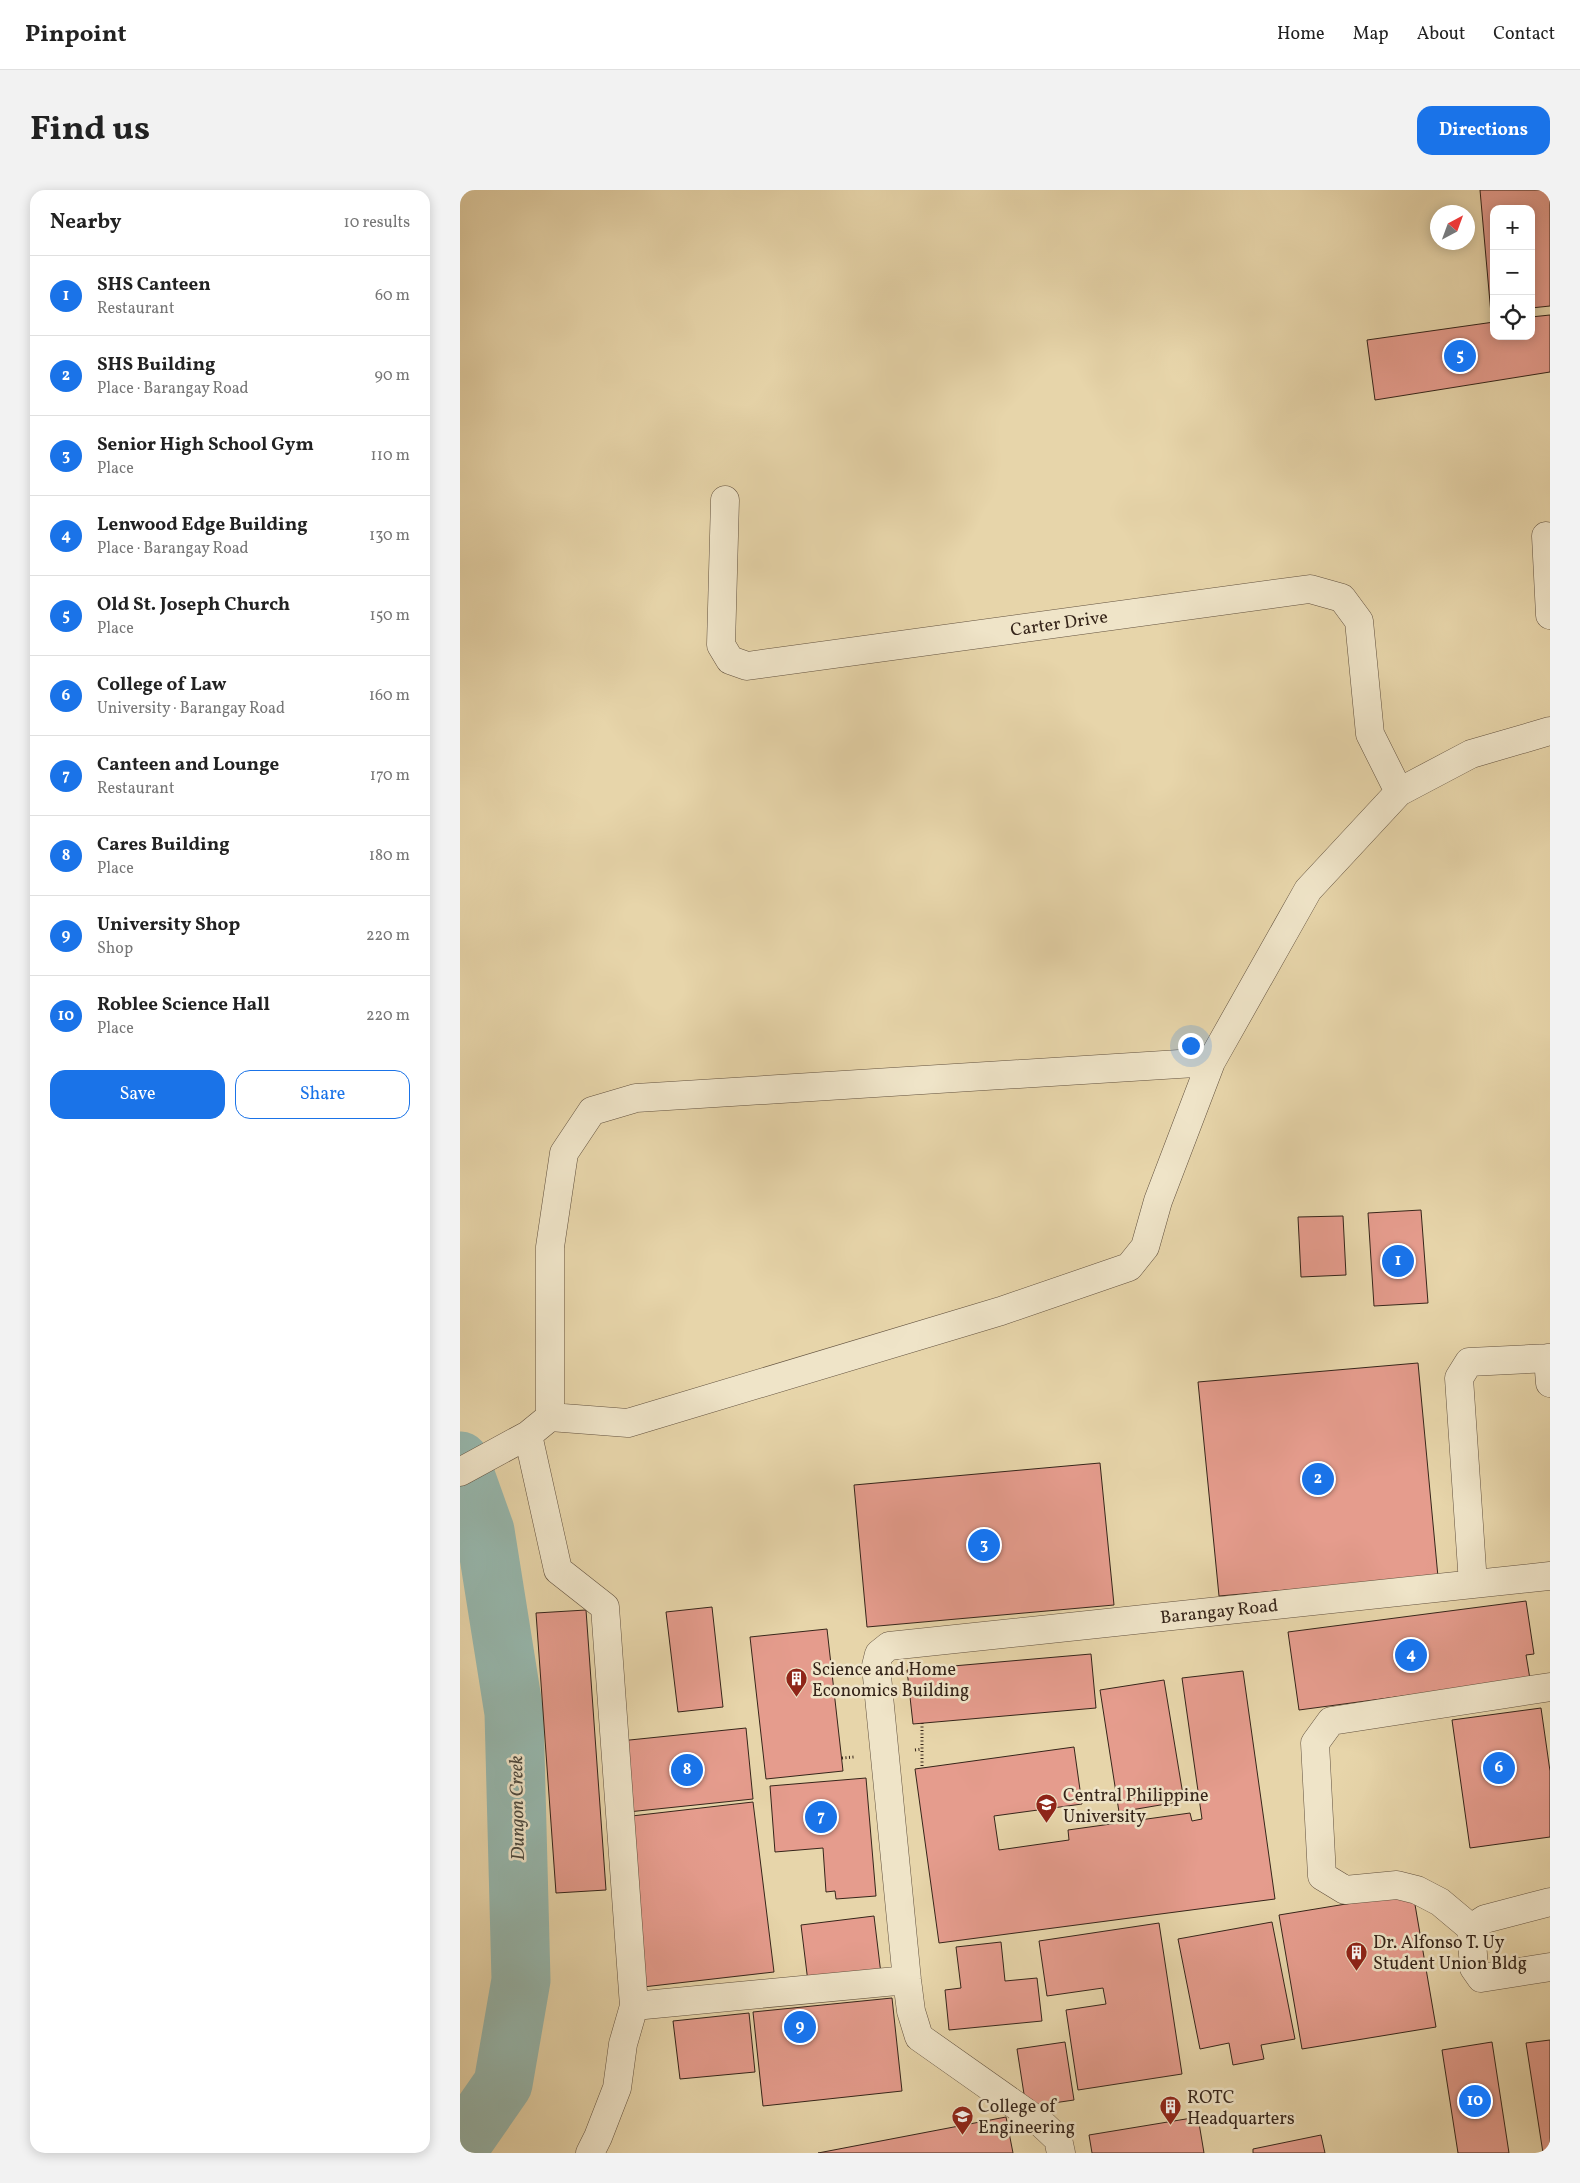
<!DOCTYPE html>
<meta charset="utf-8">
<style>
:root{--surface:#fff;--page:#f2f2f2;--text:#222;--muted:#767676;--line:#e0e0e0;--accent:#1a73e8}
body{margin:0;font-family:Vollkorn,serif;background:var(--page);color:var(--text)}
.controls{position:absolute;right:15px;top:15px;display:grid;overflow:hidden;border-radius:10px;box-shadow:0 2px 12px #0003}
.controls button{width:45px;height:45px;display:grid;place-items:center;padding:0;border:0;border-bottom:1px solid var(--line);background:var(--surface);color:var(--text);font:25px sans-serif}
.compass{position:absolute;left:970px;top:15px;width:45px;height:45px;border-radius:50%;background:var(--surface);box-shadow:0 2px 12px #0003;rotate:41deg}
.you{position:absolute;left:730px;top:855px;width:18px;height:18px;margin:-12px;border:4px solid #fff;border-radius:50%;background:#1a73e8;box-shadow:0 0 0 8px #1a73e833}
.badge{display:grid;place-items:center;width:32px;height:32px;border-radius:50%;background:var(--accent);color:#fff;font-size:16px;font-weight:700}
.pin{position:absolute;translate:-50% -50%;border:2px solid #fff;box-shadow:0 1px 5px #0006}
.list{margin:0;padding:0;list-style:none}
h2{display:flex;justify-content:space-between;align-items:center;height:65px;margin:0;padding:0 20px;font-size:21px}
h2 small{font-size:16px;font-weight:400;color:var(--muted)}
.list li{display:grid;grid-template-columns:32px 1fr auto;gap:15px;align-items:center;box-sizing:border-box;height:80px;padding:0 20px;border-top:1px solid var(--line)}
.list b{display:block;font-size:19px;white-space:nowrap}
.list p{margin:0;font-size:16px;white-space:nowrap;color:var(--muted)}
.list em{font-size:16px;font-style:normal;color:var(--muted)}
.actions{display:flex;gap:10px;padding:15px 20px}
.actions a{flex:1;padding:11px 0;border:1px solid var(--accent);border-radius:15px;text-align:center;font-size:18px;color:var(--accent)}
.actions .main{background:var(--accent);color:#fff}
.icon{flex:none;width:28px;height:28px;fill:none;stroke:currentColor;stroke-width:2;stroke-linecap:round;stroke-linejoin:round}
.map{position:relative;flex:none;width:1090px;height:1963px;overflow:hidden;border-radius:15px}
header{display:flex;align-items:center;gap:30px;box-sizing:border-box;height:70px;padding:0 25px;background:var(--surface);border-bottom:1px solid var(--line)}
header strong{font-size:24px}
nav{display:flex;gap:28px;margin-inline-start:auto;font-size:18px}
.intro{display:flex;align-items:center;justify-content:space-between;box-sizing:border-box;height:120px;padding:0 30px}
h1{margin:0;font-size:35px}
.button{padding:12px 22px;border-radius:15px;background:var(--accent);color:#fff;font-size:18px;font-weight:700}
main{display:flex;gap:30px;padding:0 30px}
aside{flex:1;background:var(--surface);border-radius:15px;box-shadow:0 2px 12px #0003}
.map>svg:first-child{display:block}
</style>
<header>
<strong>Pinpoint</strong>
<nav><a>Home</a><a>Map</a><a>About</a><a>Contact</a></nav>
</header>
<div class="intro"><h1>Find us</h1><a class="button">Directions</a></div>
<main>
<aside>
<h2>Nearby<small>10 results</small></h2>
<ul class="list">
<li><span class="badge">1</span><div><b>SHS Canteen</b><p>Restaurant</p></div><em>60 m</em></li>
<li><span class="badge">2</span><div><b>SHS Building</b><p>Place · Barangay Road</p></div><em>90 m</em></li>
<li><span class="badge">3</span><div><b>Senior High School Gym</b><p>Place</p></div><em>110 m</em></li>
<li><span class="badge">4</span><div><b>Lenwood Edge Building</b><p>Place · Barangay Road</p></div><em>130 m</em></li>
<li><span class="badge">5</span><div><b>Old St. Joseph Church</b><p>Place</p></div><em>150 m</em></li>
<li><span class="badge">6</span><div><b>College of Law</b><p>University · Barangay Road</p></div><em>160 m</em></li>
<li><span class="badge">7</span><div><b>Canteen and Lounge</b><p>Restaurant</p></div><em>170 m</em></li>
<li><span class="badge">8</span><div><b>Cares Building</b><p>Place</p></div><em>180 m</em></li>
<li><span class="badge">9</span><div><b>University Shop</b><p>Shop</p></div><em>220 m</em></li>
<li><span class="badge">10</span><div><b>Roblee Science Hall</b><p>Place</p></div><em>220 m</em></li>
</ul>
<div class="actions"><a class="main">Save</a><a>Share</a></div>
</aside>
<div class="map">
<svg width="1090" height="1963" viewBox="0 0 1090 1963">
<rect width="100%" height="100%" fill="#e7d5aa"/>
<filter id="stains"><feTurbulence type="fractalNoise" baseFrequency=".004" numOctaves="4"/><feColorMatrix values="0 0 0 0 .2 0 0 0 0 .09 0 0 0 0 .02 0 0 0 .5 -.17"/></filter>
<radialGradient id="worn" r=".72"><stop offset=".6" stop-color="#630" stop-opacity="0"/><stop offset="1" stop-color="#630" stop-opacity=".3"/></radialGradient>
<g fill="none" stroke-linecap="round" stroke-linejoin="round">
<path stroke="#97b8ae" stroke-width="59" d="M0,1271L25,1341L54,1523L61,1790L43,1894L0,1956"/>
</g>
<path fill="#e59c8d" stroke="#36251a" d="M1020,0H1090V116L1071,118V19H1034V124H1031Z
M1090,125V182L915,210L907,150L1034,132V146H1071V127Z
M961,1020L968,1113L914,1116L908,1023Z
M883,1026L886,1085L841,1087L838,1027Z
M958,1173L978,1387L759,1406L738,1192Z
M640,1273L654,1415L407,1437L394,1295Z
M1066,1411L1074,1464L1066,1465L1070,1489L839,1520L828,1442Z
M252,1417L263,1517L218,1522L206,1422Z
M126,1420L146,1700L96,1703L76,1423Z
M367,1439L383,1581L306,1589L290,1447Z
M631,1464L636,1518L453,1534L447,1480Z
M783,1481L815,1709L479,1753L455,1579L614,1557L622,1614L534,1626L539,1660L609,1650L608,1640L730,1623L732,1631L742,1629L722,1488Z
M704,1490L724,1611L659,1622L640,1500Z
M1081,1518L1090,1581V1647L1010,1658L992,1530Z
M286,1538L293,1609L168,1622L160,1551Z
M406,1588L416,1706L376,1709L375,1701L366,1702L363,1658L315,1662L310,1596Z
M293,1612L314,1782L183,1797L163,1627Z
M953,1703L976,1837L842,1859L819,1725Z
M414,1726L421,1784L348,1792L341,1735Z
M812,1732L835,1849L801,1855L804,1869L773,1875L769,1853L740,1859L718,1749Z
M699,1733L722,1884L618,1900L606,1820L646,1814L643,1798L587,1806L579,1751Z
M541,1752L545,1791L577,1788L582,1831L489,1840L485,1800L501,1798L496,1757Z
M432,1808L442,1901L303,1916L293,1822Z
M289,1823L295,1882L220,1889L213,1831Z
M1090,1850V1963H1083L1066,1853Z
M605,1852L614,1910L566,1917L557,1859Z
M1032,1852L1049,1963H998L982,1860Z
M546,1927L553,1963H358Z
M738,1927L744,1963H632L629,1945Z
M861,1945L865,1963H793V1959Z"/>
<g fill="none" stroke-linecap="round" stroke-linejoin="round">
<defs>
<path id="minor" d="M265,310L261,455L270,470L287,476L850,399L882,408L899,431L910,544L939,602
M1086,346L1090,425
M1088,1168L1090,1193
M90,1227V1057L104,963L132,921L176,908L751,872
M68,1245L98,1380L145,1417L174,1816L163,1854L157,1898L138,1947L130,1963
M0,1282L68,1245L90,1227L168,1233L541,1121L669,1077L685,1057L698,1011L751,872L848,700L939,602L1011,564L1090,541
M1013,1394L999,1188L1009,1172L1090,1168
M1090,1712L1025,1729L1011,1738L1014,1778L1021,1788L1090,1777
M1011,1738L980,1712L957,1700L937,1695L885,1700L862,1686L855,1553L871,1531L1090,1497
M174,1816L447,1790
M601,1963L598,1949L581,1933L459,1847L451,1821L447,1790L416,1476L419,1464L429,1456L1090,1386"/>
</defs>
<use href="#minor" stroke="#62513e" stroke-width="29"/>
<path stroke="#36251a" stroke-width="3" stroke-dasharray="1 2.5" stroke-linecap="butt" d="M462,1533V1578
M455,1560L462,1559
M382,1568L394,1567"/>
<use href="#minor" stroke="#efe4c8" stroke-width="28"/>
</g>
<defs>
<symbol id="building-pin" viewBox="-11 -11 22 30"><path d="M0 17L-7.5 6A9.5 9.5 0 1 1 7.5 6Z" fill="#8f2418" stroke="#efe4c8"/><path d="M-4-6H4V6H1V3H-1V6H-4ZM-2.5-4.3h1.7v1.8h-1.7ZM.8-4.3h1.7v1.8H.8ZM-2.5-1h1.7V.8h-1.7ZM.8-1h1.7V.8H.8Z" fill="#fff"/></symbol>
<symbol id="university-pin" viewBox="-11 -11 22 30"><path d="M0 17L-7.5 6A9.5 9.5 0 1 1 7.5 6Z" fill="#8f2418" stroke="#efe4c8"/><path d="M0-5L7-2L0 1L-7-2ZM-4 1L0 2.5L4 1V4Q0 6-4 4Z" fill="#fff"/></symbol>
</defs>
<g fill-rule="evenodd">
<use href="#building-pin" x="324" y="1476" width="25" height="34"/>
<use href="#university-pin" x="574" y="1602" width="25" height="34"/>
<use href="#building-pin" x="884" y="1750" width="25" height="34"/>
<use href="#building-pin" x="698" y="1904" width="25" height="34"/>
<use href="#university-pin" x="490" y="1914" width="25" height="34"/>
</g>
<g text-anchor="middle" stroke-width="5" stroke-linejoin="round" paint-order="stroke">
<g font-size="18" fill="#36251a" stroke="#efe4c8">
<text transform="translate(599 433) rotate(-8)" y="6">Carter Drive</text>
<text transform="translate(759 1421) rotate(-6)" y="6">Barangay Road</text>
</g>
<g font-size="18" fill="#36251a" stroke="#efe4c8" text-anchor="start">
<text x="352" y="1485">Science and Home<tspan x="352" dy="21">Economics Building</tspan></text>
<text x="603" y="1611">Central Philippine<tspan x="603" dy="21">University</tspan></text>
<text x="913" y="1758">Dr. Alfonso T. Uy<tspan x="913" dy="21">Student Union Bldg</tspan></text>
<text x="727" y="1913">ROTC<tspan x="727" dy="21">Headquarters</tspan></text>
<text x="518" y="1922">College of<tspan x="518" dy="21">Engineering</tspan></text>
</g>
<g font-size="19" font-style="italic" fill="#4e4a3f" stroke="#efe4c8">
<text transform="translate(56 1618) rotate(-91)" y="7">Dungon Creek</text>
</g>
</g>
<rect width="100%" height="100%" filter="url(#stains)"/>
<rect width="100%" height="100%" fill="url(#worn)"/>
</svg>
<div class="controls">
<button>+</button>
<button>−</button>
<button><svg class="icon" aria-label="locate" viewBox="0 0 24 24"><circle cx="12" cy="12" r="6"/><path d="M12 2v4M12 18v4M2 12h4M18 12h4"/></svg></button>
</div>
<svg class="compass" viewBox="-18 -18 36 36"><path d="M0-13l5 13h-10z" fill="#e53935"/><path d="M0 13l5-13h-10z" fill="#767676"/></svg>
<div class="you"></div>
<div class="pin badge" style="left:938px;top:1071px">1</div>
<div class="pin badge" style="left:858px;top:1289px">2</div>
<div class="pin badge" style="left:524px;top:1355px">3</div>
<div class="pin badge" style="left:951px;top:1465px">4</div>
<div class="pin badge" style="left:1000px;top:166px">5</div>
<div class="pin badge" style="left:1039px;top:1578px">6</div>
<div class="pin badge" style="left:361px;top:1627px">7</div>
<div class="pin badge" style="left:227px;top:1580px">8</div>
<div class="pin badge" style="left:340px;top:1837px">9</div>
<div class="pin badge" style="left:1015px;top:1911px">10</div>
</div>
</main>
